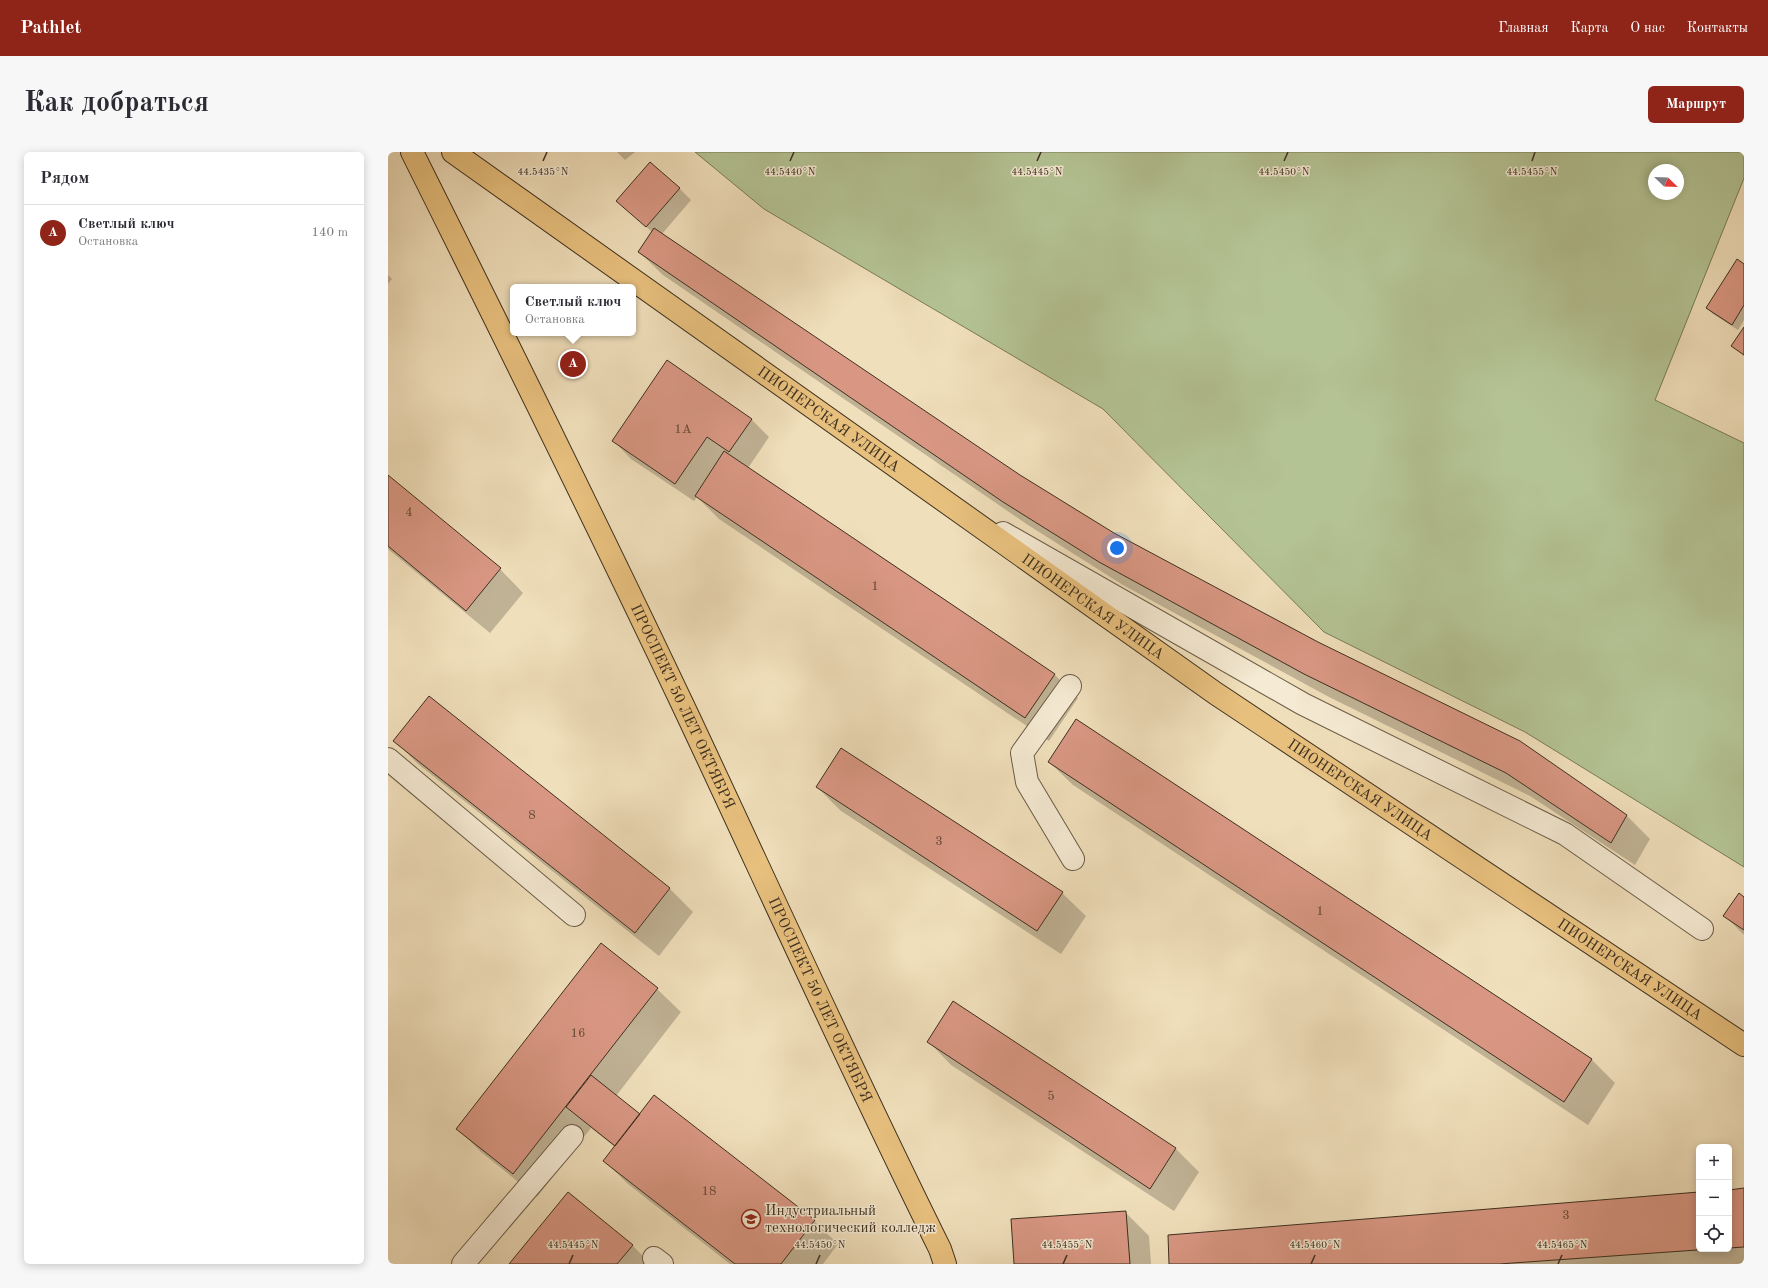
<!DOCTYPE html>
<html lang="ru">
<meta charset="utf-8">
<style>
:root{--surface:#fff;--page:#f7f7f7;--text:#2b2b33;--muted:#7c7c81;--line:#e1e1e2;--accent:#8f2418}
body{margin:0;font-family:"Old Standard TT",serif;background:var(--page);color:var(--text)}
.controls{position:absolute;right:12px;bottom:12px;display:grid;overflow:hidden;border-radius:6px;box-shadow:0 2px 10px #0003}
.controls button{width:36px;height:36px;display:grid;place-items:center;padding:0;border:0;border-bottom:1px solid var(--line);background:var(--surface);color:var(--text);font:20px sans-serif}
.compass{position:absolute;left:1260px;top:12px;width:36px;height:36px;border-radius:50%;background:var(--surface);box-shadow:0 2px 10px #0003;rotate:113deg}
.you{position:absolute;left:729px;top:396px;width:14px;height:14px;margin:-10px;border:3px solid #fff;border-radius:50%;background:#1a73e8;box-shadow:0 0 0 6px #1a73e833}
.badge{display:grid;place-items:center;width:26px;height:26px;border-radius:50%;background:var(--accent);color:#fff;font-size:13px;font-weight:700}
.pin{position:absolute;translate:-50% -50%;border:2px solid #fff;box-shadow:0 1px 4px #0006}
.popup{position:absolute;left:122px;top:132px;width:126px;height:52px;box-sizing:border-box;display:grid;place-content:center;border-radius:6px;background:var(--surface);filter:drop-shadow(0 1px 3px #0005);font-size:13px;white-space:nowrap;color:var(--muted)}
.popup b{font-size:15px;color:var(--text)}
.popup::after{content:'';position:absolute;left:50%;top:100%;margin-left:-8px;border:8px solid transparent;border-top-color:var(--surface)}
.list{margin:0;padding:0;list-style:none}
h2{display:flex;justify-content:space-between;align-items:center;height:52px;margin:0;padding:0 16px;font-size:17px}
h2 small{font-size:13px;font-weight:400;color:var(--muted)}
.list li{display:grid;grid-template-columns:26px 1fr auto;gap:12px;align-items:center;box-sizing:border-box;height:56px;padding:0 16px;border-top:1px solid var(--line)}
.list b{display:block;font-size:15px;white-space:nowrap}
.list p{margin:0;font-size:13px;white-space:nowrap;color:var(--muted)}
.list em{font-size:13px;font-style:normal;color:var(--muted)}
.icon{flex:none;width:22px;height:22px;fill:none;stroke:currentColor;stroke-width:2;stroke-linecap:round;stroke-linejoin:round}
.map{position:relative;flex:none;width:1356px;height:1112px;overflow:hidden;border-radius:6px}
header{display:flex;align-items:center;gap:24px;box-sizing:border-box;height:56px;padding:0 20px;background:var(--accent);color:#fff}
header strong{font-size:19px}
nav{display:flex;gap:22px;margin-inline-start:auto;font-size:14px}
.intro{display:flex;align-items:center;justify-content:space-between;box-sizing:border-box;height:96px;padding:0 24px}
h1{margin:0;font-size:28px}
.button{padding:10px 18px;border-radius:6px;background:var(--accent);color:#fff;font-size:14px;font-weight:700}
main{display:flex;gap:24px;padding:0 24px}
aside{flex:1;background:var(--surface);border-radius:6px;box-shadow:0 2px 10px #0003}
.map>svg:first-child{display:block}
</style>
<header>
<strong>Pathlet</strong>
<nav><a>Главная</a><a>Карта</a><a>О нас</a><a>Контакты</a></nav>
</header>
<div class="intro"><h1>Как добраться</h1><a class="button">Маршрут</a></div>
<main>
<aside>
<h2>Рядом<small></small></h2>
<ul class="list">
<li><span class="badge">A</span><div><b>Светлый ключ</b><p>Остановка</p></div><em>140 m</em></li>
</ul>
</aside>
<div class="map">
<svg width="1356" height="1112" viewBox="0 0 1356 1112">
<rect width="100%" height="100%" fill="#f0dfbb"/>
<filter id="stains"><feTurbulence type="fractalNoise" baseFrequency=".005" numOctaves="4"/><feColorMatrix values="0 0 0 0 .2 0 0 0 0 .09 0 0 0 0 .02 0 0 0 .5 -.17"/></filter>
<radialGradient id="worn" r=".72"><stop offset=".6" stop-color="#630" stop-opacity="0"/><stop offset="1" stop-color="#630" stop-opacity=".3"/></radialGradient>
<path fill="#b4c394" stroke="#797a5a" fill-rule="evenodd" d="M307,0H1356V26L1267,248L1356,291V715L1137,580L936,480L715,257L376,57ZM1266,18H1290V42H1266Z"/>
<path fill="#0003" d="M229,0H247L237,8Z
M291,36L303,48L274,82L631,324L725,382L930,491L1132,590L1239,664L1262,687L1247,713L1142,644L941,545L735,433L640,373L275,123L251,100L264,80L230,49Z
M1356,113V168L1350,178L1325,162L1319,156Z
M0,123L4,127L0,132Z
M1356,177V204L1344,194Z
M363,267L381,285L360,316L666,522L690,546L661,589L331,367L309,345L306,349L243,307L225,288Z
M0,325L112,417L135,441L102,481L0,397Z
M41,545L282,737L305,760L271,804L30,612L7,589Z
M689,568L1204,908L1227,931L1200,973L685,633L661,610Z
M429,635L674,741L698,764L673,802L453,659Z
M1356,746V783L1337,764Z
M213,793L269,837L293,860L228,944L252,963L266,944L426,1069L450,1092L435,1112H342L240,1032L216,1009L227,995L203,976L149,1045L93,1000L70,977Z
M565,850L788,997L811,1020L786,1059L563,913L540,889Z
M1356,1037V1112H782L1311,1041V1097H1341V1039Z
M737,1060L761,1084L763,1112H627Z
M244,1093L263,1112H122Z"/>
<path fill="#d99783" stroke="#3e3020" d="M262,10L292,36L258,75L228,49Z
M266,76L632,323L726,381L930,490L1132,589L1239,663L1223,691L1118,621L916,522L711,410L615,350L250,100Z
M1349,107L1356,112V153L1344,173L1318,156Z
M1356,175V203L1343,194Z
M279,208L364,267L341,300L319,285L287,332L224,289Z
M336,299L667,522L637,566L307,344Z
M0,323L113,416L78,459L0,394Z
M41,544L282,736L247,781L5,589Z
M688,567L1204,907L1176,950L660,610Z
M453,596L675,740L649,779L428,635Z
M1351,741L1356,745V778L1335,764Z
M213,791L270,836L125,1022L68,977Z
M565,849L788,996L762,1037L539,890Z
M203,923L252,962L227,994L178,955Z
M266,943L427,1068L393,1112H347L215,1009Z
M1356,1036V1095L1341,1096V1038Z
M180,1040L245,1093L229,1112H121Z
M1311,1040V1097H1323L1111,1112H781L780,1083Z
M738,1059L742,1112H626L623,1067Z"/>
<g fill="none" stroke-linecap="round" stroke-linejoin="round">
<defs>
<path id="minor" d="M615,381L915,552L1177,682L1314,777
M682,534L634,601L639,630L685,707
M0,607L186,763
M266,1106L274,1112
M75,1112L184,984"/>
<g id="major">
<path id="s1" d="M24,0C118,188 211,376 301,566C384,743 465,922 552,1097L557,1112"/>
<path id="s2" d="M65,0L827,541L1356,893"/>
</g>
</defs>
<use href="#minor" stroke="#6a5c47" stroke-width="24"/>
<use href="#major" stroke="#3e3020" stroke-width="24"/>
<use href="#minor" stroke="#f5ead3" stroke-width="22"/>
<use href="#major" stroke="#e8c07e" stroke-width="22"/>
</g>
<path fill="none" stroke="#3e3020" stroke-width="1.5" d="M155,9L159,0M402,9L406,0M649,9L653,0M896,9L900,0M1144,9L1147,0M181,1112L185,1103M428,1112L432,1103M675,1112L679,1103M923,1112L927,1103M1170,1112L1174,1103"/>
<defs>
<symbol id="university-ring" viewBox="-11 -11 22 22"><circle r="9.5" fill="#f5ead3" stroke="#8f2418" stroke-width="1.5"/><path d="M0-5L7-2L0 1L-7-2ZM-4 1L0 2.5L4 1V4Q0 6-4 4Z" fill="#8f2418"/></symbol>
</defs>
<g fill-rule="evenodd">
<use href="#university-ring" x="352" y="1056" width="22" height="22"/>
</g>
<g text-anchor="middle" stroke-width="3" stroke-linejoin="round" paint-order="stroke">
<g font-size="13" fill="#654a39">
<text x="295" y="281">1А</text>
<text x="21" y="364">4</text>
<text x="487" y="438">1</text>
<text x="144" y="667">8</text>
<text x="551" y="693">3</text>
<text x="932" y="763">1</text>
<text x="190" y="885">16</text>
<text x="663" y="948">5</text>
<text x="321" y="1043">18</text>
<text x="1178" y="1067">3</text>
</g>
<g font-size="15" fill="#3e3020" stroke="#f5ead3">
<text dy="5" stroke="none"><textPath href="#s2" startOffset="461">ПИОНЕРСКАЯ УЛИЦА</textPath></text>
<text dy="5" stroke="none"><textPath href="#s2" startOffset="785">ПИОНЕРСКАЯ УЛИЦА</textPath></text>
<text dy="5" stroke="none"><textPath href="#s1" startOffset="617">ПРОСПЕКТ 50 ЛЕТ ОКТЯБРЯ</textPath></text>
<text dy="5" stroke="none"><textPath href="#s2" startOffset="1109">ПИОНЕРСКАЯ УЛИЦА</textPath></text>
<text dy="5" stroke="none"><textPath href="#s2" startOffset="1433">ПИОНЕРСКАЯ УЛИЦА</textPath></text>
<text dy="5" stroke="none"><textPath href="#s1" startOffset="941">ПРОСПЕКТ 50 ЛЕТ ОКТЯБРЯ</textPath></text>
</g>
<g font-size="15" fill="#3e3020" stroke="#f5ead3" text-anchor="start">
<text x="377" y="1063">Индустриальный<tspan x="377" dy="17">технологический колледж</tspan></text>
</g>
</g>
<g font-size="10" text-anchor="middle" fill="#3e3020" stroke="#f5ead3" stroke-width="3" stroke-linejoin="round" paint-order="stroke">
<text x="155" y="23">44.5435°N</text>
<text x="402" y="23">44.5440°N</text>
<text x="649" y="23">44.5445°N</text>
<text x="896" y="23">44.5450°N</text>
<text x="1144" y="23">44.5455°N</text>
<text x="185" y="1096">44.5445°N</text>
<text x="432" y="1096">44.5450°N</text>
<text x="679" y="1096">44.5455°N</text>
<text x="927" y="1096">44.5460°N</text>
<text x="1174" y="1096">44.5465°N</text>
</g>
<rect width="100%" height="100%" filter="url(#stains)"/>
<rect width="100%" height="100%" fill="url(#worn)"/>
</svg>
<div class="controls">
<button>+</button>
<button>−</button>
<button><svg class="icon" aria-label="locate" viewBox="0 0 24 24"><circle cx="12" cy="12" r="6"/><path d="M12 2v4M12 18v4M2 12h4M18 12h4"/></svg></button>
</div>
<svg class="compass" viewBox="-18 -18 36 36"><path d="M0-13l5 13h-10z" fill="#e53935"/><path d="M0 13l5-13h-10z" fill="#7c7c81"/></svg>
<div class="you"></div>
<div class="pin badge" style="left:185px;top:212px">A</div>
<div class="popup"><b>Светлый ключ</b>Остановка</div>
</div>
</main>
